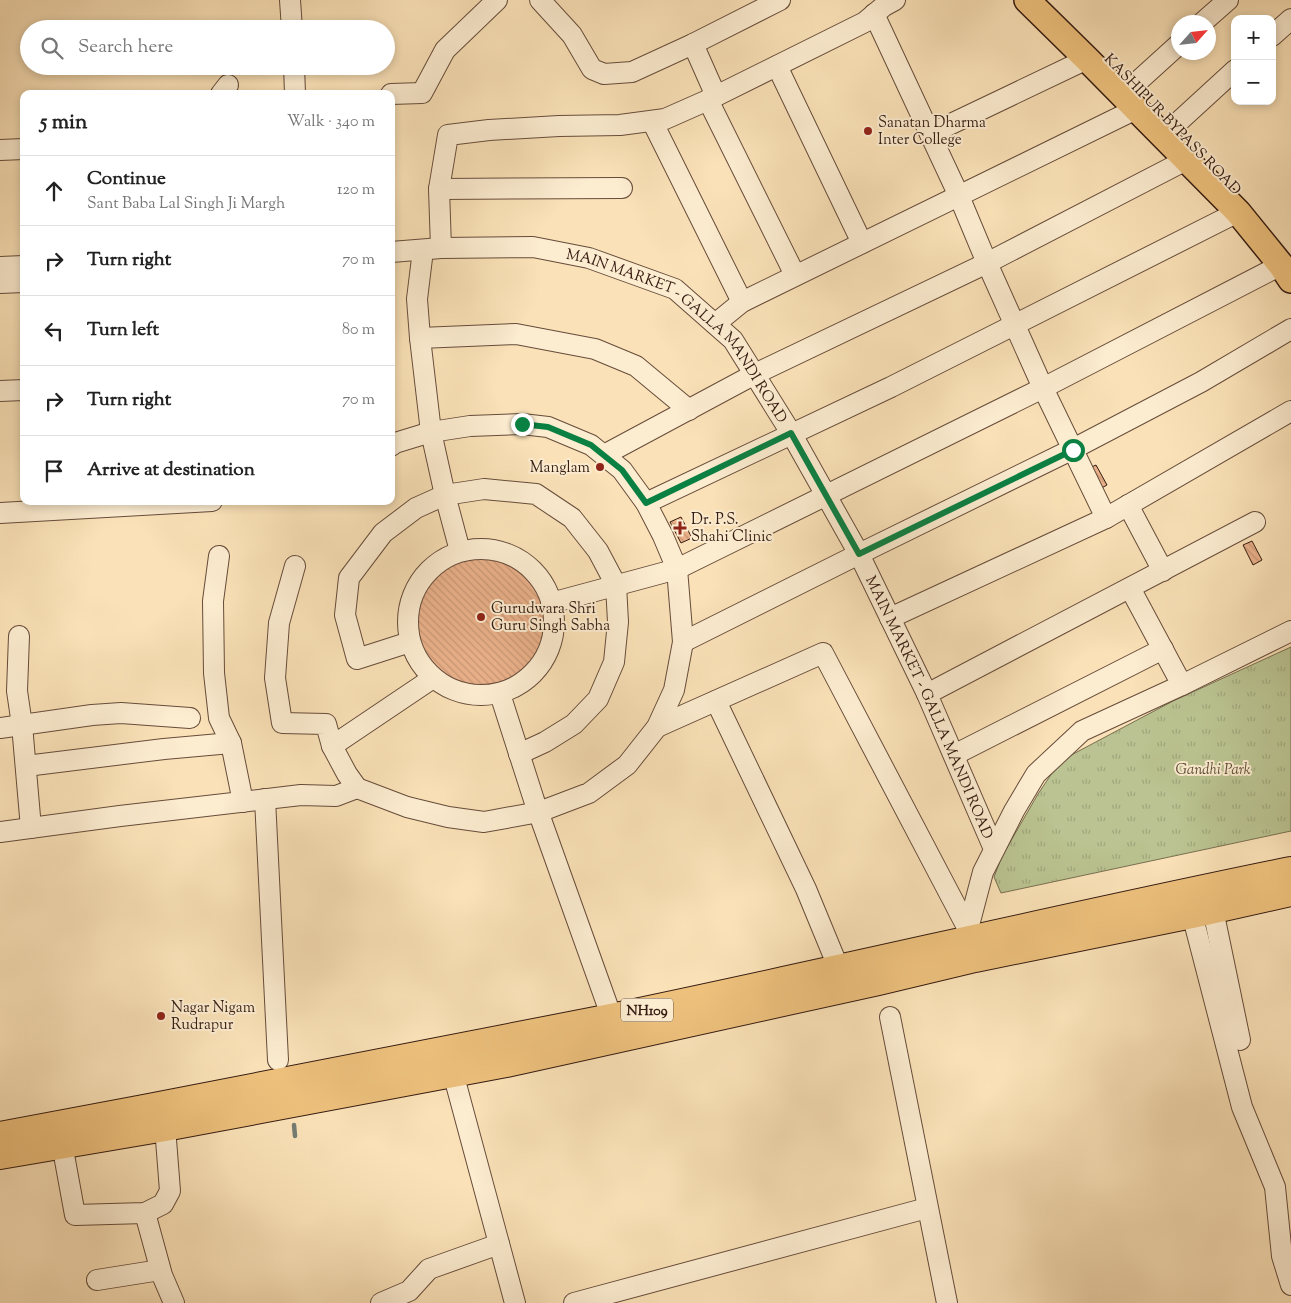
<!DOCTYPE html>
<meta charset="utf-8">
<style>
:root{--surface:#fff;--page:#f6f6f6;--text:#222;--muted:#767676;--line:#e0e0e0}
body{margin:0;font-family:"Sorts Mill Goudy",serif;background:var(--page);color:var(--text)}
.controls{position:absolute;right:15px;top:15px;display:grid;overflow:hidden;border-radius:10px;box-shadow:0 2px 8px #0003}
.controls button{width:45px;height:45px;display:grid;place-items:center;padding:0;border:0;border-bottom:1px solid var(--line);background:var(--surface);color:var(--text);font:25px sans-serif}
.compass{position:absolute;left:1171px;top:15px;width:45px;height:45px;border-radius:50%;background:var(--surface);box-shadow:0 2px 8px #0003;rotate:63deg}
.stop{position:absolute;width:15px;height:15px;margin:-11px;border:4px solid #0b8043;border-radius:50%;background:#fff}
.stop.end{background:#0b8043;border-color:#fff;box-shadow:0 1px 5px #0008}
.list{margin:0;padding:0;list-style:none}
h2{display:flex;justify-content:space-between;align-items:center;height:65px;margin:0;padding:0 20px;font-size:21px}
h2 small{font-size:16px;font-weight:400;color:var(--muted)}
.list li{display:grid;grid-template-columns:32px 1fr auto;gap:15px;align-items:center;box-sizing:border-box;height:70px;padding:0 20px;border-top:1px solid var(--line)}
.list b{display:block;font-size:19px;white-space:nowrap}
.list p{margin:0;font-size:16px;white-space:nowrap;color:var(--muted)}
.list em{font-size:16px;font-style:normal;color:var(--muted)}
.icon{flex:none;width:28px;height:28px;fill:none;stroke:currentColor;stroke-width:2;stroke-linecap:round;stroke-linejoin:round}
.map{position:relative;flex:none;width:1291px;height:1303px;overflow:hidden}
.search{position:absolute;background:var(--surface);box-shadow:0 2px 8px #0003;left:20px;top:20px;width:375px;height:55px;display:flex;align-items:center;gap:12px;box-sizing:border-box;padding:0 18px;border-radius:28px;color:var(--muted);font-size:19px}
.panel{position:absolute;background:var(--surface);box-shadow:0 2px 8px #0003;left:20px;top:90px;width:375px;height:415px;border-radius:10px}
.map>svg:first-child{display:block}
</style>
<div class="map">
<svg width="1291" height="1303" viewBox="0 0 1291 1303">
<defs>
<pattern id="park-tufts" width="24" height="20" patternUnits="userSpaceOnUse" patternTransform="scale(1.25)"><rect width="24" height="20" fill="#bac391"/><path d="M3 7l-1-3M5 7V3M7 7l1-3M15 17l-1-3M17 17v-4M19 17l1-3" fill="none" stroke="#a0a77c"/></pattern>
<pattern id="building-back-hatch" width="6" height="6" patternUnits="userSpaceOnUse" patternTransform="scale(1.25)"><rect width="6" height="6" fill="#e9b089"/><path d="M-1 5l2 2M0 0l6 6M5-1l2 2" fill="none" stroke="#c89775"/></pattern>
</defs>
<rect width="100%" height="100%" fill="#fae1b7"/>
<filter id="stains"><feTurbulence type="fractalNoise" baseFrequency=".004" numOctaves="4"/><feColorMatrix values="0 0 0 0 .2 0 0 0 0 .09 0 0 0 0 .02 0 0 0 .5 -.17"/></filter>
<radialGradient id="worn" r=".72"><stop offset=".6" stop-color="#630" stop-opacity="0"/><stop offset="1" stop-color="#630" stop-opacity=".3"/></radialGradient>
<path fill="url(#park-tufts)" stroke="#786f51" d="M1291,647V831L1001,893L994,877L1002,856L1038,794L1060,761L1173,701Z"/>
<g fill="none" stroke-linecap="round" stroke-linejoin="round">
<path stroke="#757c73" stroke-width="4.5" d="M294,1125L295,1136"/>
</g>
<path fill="url(#building-back-hatch)" stroke="#351b11" d="M1096,465L1107,485L1098,490L1087,469Z
M681,517L692,538L681,543L670,522Z
M1252,541L1262,560L1253,565L1243,545Z
M416 623a65 65 0 1 1 130 0a65 65 0 1 1-130 0Z"/>
<g fill="none" stroke-linecap="round" stroke-linejoin="round">
<defs>
<g id="minor">
<path d="M290,0L292,29"/>
<path d="M540,0L572,35L592,69L604,74L632,72L693,44L780,0"/>
<path d="M874,14L959,196L987,263L1043,388L1106,518"/>
<path d="M1203,22L1228,0"/>
<path d="M1272,36L1291,19"/>
<path d="M693,44L716,96"/>
<path d="M294,66L295,94"/>
<path d="M777,66L862,243"/>
<path d="M1135,84L1178,45"/>
<path d="M221,94L228,85"/>
<path d="M391,94L422,93L445,50L497,0"/>
<path d="M708,100L795,275"/>
<path d="M652,121L742,302"/>
<path d="M1175,125L1235,70"/>
<path d="M930,134L1087,59"/>
<path d="M0,150L24,149"/>
<path d="M439,189L622,188"/>
<path d="M441,248L439,189L448,135L489,130L559,126L620,125L665,119L708,100L865,22L884,6L895,0"/>
<path d="M423,250L417,299L420,338L431,432L445,495L460,551"/>
<path id="s1" d="M391,252L441,248L533,247L589,258L675,289L733,340L791,433L859,554L927,694L994,849"/>
<path d="M0,267L24,266"/>
<path d="M0,283L24,282"/>
<path d="M715,324L742,302L1136,109"/>
<path d="M420,338L516,334L595,349L636,366L689,410"/>
<path d="M0,391L24,390"/>
<path d="M604,455L755,374L987,263L1186,160"/>
<path d="M646,503L891,387L1238,212"/>
<path d="M1128,505L1163,571"/>
<path d="M0,513L212,501"/>
<circle cx="481" cy="622" r="73"/>
<path d="M219,556L213,601L214,673L219,718L231,743L243,802"/>
<path d="M295,566L279,623L275,678L282,723L326,724L332,746L347,774L357,788L407,807L448,817L484,822L539,812L589,793L627,765L657,727L674,690L683,642L677,569L663,536L646,503L622,470L591,445L548,427L522,424L470,426L431,432L395,443L391,446"/>
<path d="M1130,588L1182,685"/>
<path d="M551,603L677,569L1043,388L1281,265"/>
<path d="M890,618L1106,518L1291,411"/>
<path d="M19,636L17,691L22,725L31,828"/>
<path d="M410,642L357,659L345,615L349,578L383,533L416,508L445,495L484,489L536,494L572,518L598,551L616,585L618,622L614,662L598,699L574,724L545,742L519,754"/>
<path d="M683,642L859,554L1073,449L1201,382L1291,329"/>
<path d="M500,694L534,800L612,1018"/>
<path d="M927,694L1255,522"/>
<path d="M716,701L806,889L839,969"/>
<path d="M657,727L823,653L968,929"/>
<path d="M0,728L92,715L121,713L190,718"/>
<path d="M332,746L433,678"/>
<path d="M954,755L1163,649"/>
<path d="M26,766L164,749L231,743"/>
<path d="M265,799L278,1060"/>
<path d="M0,832L120,816L301,795L336,796L357,788"/>
<path d="M1213,910L1240,1040"/>
<path d="M1192,914L1242,1107L1275,1187L1282,1256L1291,1285"/>
<path d="M970,934L968,929L983,872L1014,811L1036,774L1082,731L1182,685L1291,631"/>
<path d="M890,1017L947,1303"/>
<path d="M453,1073L515,1303"/>
<path d="M62,1144L75,1215L145,1213L163,1204L170,1191L165,1127"/>
<path d="M145,1213L162,1275L174,1303"/>
<path d="M97,1280L160,1270"/>
<path d="M381,1303L409,1291L429,1269L499,1244"/>
<path d="M574,1303L927,1208"/>
</g>
<path id="major" d="M1027,0L1087,59L1238,212L1281,265L1291,280"/>
<path id="highway" d="M0,1136C204,1098 408,1059 611,1018C838,971 1064,917 1291,871
M0,1155L165,1127L506,1063L878,981L975,958L1192,914L1291,892"/>
</defs>
<use href="#minor" stroke="#664c3a" stroke-width="22"/>
<use href="#major" stroke="#351b11" stroke-width="28"/>
<use href="#highway" stroke="#351b11" stroke-width="30"/>
<use href="#minor" stroke="#fcecd0" stroke-width="20"/>
<use href="#major" stroke="#edc07c" stroke-width="25"/>
<use href="#highway" stroke="#edc07c" stroke-width="28"/>
</g>
<g fill="none" stroke-linecap="round" stroke-linejoin="round">
<path stroke="#0b8043" stroke-width="6" d="M522,424L548,427L591,445L622,470L646,503L791,433L859,554L1073,450"/>
</g>
<g fill="#8f2418" stroke="#fcecd0" stroke-width="2">
<circle cx="868" cy="131" r="5"/>
<circle cx="600" cy="467" r="5"/>
<path d="M677.5 520.5h5v5h5v5h-5v5h-5v-5h-5v-5h5z"/>
<circle cx="481" cy="617" r="5"/>
<circle cx="161" cy="1016" r="5"/>
</g>
<g text-anchor="middle" stroke-width="4" stroke-linejoin="round" paint-order="stroke">
<rect fill="#fcecd0" stroke="#715a4a" stroke-width="1" x="621" y="998.5" width="52" height="23" rx="4"/>
<g font-size="14" font-weight="bold" fill="#351b11">
<text x="647" y="1015">NH109</text>
</g>
<g font-size="15" fill="#351b11" stroke="#fcecd0" text-anchor="start">
<text x="878" y="127">Sanatan Dharma<tspan x="878" dy="17">Inter College</tspan></text>
<text x="590" y="472" text-anchor="end">Manglam</text>
<text x="691" y="524">Dr. P.S.<tspan x="691" dy="17">Shahi Clinic</tspan></text>
<text x="491" y="613">Gurudwara Shri<tspan x="491" dy="17">Guru Singh Sabha</tspan></text>
<text x="171" y="1012">Nagar Nigam<tspan x="171" dy="17">Rudrapur</tspan></text>
</g>
<g font-size="15" fill="#351b11" stroke="#fcecd0">
<text transform="translate(1173 124) rotate(46)" y="5">KASHIPUR BYPASS ROAD</text>
<text dy="5" stroke="none"><textPath href="#s1" startOffset="320">MAIN MARKET - GALLA MANDI ROAD</textPath></text>
<text dy="5" stroke="none"><textPath href="#s1" startOffset="785">MAIN MARKET - GALLA MANDI ROAD</textPath></text>
</g>
<g font-size="15" font-style="italic" fill="#5d4d37" stroke="#fcecd0">
<text x="1213" y="774">Gandhi Park</text>
</g>
</g>
<rect width="100%" height="100%" filter="url(#stains)"/>
<rect width="100%" height="100%" fill="url(#worn)"/>
</svg>
<div class="controls">
<button>+</button>
<button>−</button>
</div>
<svg class="compass" viewBox="-18 -18 36 36"><path d="M0-13l5 13h-10z" fill="#e53935"/><path d="M0 13l5-13h-10z" fill="#767676"/></svg>
<div class="stop" style="left:1073px;top:450px"></div>
<div class="stop end" style="left:522px;top:424px"></div>
<div class="search"><svg class="icon" aria-label="search" viewBox="0 0 24 24"><circle cx="10" cy="10" r="6"/><path d="M15 15l6 6"/></svg>Search here</div>
<section class="panel">
<h2>5 min<small>Walk · 340 m</small></h2>
<ul class="list">
<li><svg class="icon" aria-label="ahead" viewBox="0 0 24 24"><path d="M12 20V5M6 11l6-6 6 6"/></svg><div><b>Continue</b><p>Sant Baba Lal Singh Ji Margh</p></div><em>120 m</em></li>
<li><svg class="icon" aria-label="right" viewBox="0 0 24 24"><path d="M7 20v-9h11M14 6l5 5-5 5"/></svg><div><b>Turn right</b></div><em>70 m</em></li>
<li><svg class="icon" aria-label="left" viewBox="0 0 24 24"><path d="M17 20v-9H6M10 6l-5 5 5 5"/></svg><div><b>Turn left</b></div><em>80 m</em></li>
<li><svg class="icon" aria-label="right" viewBox="0 0 24 24"><path d="M7 20v-9h11M14 6l5 5-5 5"/></svg><div><b>Turn right</b></div><em>70 m</em></li>
<li><svg class="icon" aria-label="arrive" viewBox="0 0 24 24"><path d="M6 21V4h12l-3 4 3 4H6"/></svg><div><b>Arrive at destination</b></div></li>
</ul>
</section>
</div>
